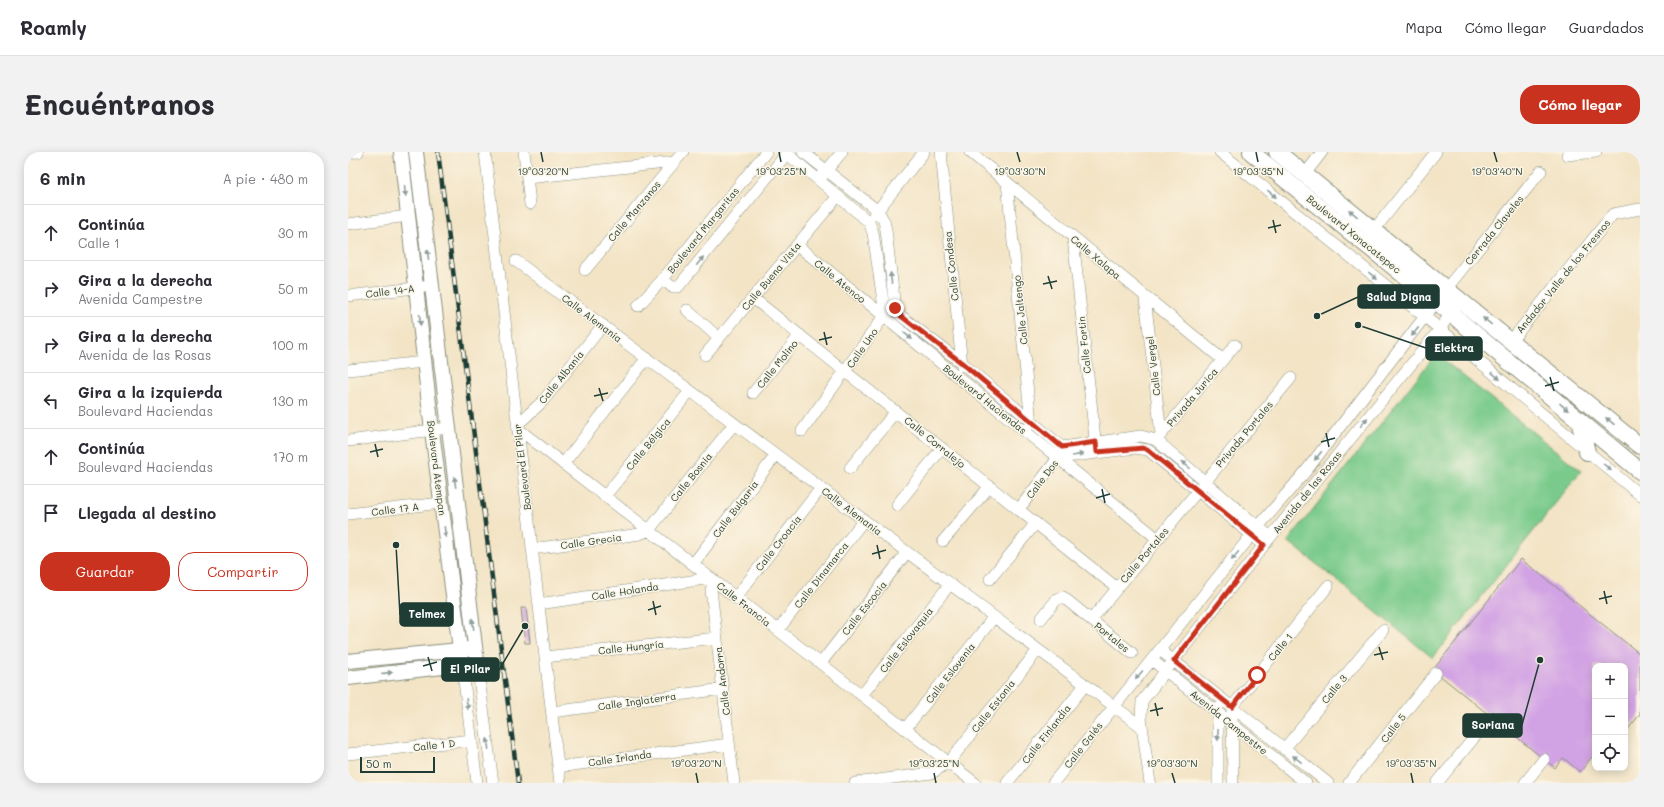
<!DOCTYPE html>
<html lang="es">
<meta charset="utf-8">
<style>
:root{--surface:#fff;--page:#f2f2f3;--text:#2b2b33;--muted:#7c7c81;--line:#e1e1e2;--accent:#c8321e}
body{margin:0;font-family:Mali,sans-serif;background:var(--page);color:var(--text)}
.controls{position:absolute;right:12px;bottom:12px;display:grid;overflow:hidden;border-radius:8px;box-shadow:0 2px 10px #0003}
.controls button{width:36px;height:36px;display:grid;place-items:center;padding:0;border:0;border-bottom:1px solid var(--line);background:var(--surface);color:var(--text);font:20px sans-serif}
.scale{position:absolute;left:12px;bottom:10px;width:75px;box-sizing:border-box;padding-left:4px;border:2px solid #1f3d34;border-top:0;font-size:11px;line-height:14px;white-space:nowrap;color:#1f3d34;-webkit-text-stroke:3px #fcf5e5;paint-order:stroke}
.stop{position:absolute;width:12px;height:12px;margin:-9px;border:3px solid #c8321e;border-radius:50%;background:#fff}
.stop.end{background:#c8321e;border-color:#fff;box-shadow:0 1px 4px #0008}
.list{margin:0;padding:0;list-style:none}
h2{display:flex;justify-content:space-between;align-items:center;height:52px;margin:0;padding:0 16px;font-size:17px}
h2 small{font-size:13px;font-weight:400;color:var(--muted)}
.list li{display:grid;grid-template-columns:26px 1fr auto;gap:12px;align-items:center;box-sizing:border-box;height:56px;padding:0 16px;border-top:1px solid var(--line)}
.list b{display:block;font-size:15px;white-space:nowrap}
.list p{margin:0;font-size:13px;white-space:nowrap;color:var(--muted)}
.list em{font-size:13px;font-style:normal;color:var(--muted)}
.actions{display:flex;gap:8px;padding:12px 16px}
.actions a{flex:1;padding:9px 0;border:1px solid var(--accent);border-radius:16px;text-align:center;font-size:14px;color:var(--accent)}
.actions .main{background:var(--accent);color:#fff}
.icon{flex:none;width:22px;height:22px;fill:none;stroke:currentColor;stroke-width:2;stroke-linecap:round;stroke-linejoin:round}
.map{position:relative;flex:none;width:1292px;height:631px;overflow:hidden;border-radius:16px}
header{display:flex;align-items:center;gap:24px;box-sizing:border-box;height:56px;padding:0 20px;background:var(--surface);border-bottom:1px solid var(--line)}
header strong{font-size:19px}
nav{display:flex;gap:22px;margin-inline-start:auto;font-size:14px}
.intro{display:flex;align-items:center;justify-content:space-between;box-sizing:border-box;height:96px;padding:0 24px}
h1{margin:0;font-size:28px}
.button{padding:10px 18px;border-radius:16px;background:var(--accent);color:#fff;font-size:14px;font-weight:700}
main{display:flex;gap:24px;padding:0 24px}
aside{flex:1;background:var(--surface);border-radius:16px;box-shadow:0 2px 10px #0003}
.map>svg:first-child{display:block}
</style>
<header>
<strong>Roamly</strong>
<nav><a>Mapa</a><a>Cómo llegar</a><a>Guardados</a></nav>
</header>
<div class="intro"><h1>Encuéntranos</h1><a class="button">Cómo llegar</a></div>
<main>
<aside>
<h2>6 min<small>A pie · 480 m</small></h2>
<ul class="list">
<li><svg class="icon" aria-label="ahead" viewBox="0 0 24 24"><path d="M12 20V5M6 11l6-6 6 6"/></svg><div><b>Continúa</b><p>Calle 1</p></div><em>30 m</em></li>
<li><svg class="icon" aria-label="right" viewBox="0 0 24 24"><path d="M7 20v-9h11M14 6l5 5-5 5"/></svg><div><b>Gira a la derecha</b><p>Avenida Campestre</p></div><em>50 m</em></li>
<li><svg class="icon" aria-label="right" viewBox="0 0 24 24"><path d="M7 20v-9h11M14 6l5 5-5 5"/></svg><div><b>Gira a la derecha</b><p>Avenida de las Rosas</p></div><em>100 m</em></li>
<li><svg class="icon" aria-label="left" viewBox="0 0 24 24"><path d="M17 20v-9H6M10 6l-5 5 5 5"/></svg><div><b>Gira a la izquierda</b><p>Boulevard Haciendas</p></div><em>130 m</em></li>
<li><svg class="icon" aria-label="ahead" viewBox="0 0 24 24"><path d="M12 20V5M6 11l6-6 6 6"/></svg><div><b>Continúa</b><p>Boulevard Haciendas</p></div><em>170 m</em></li>
<li><svg class="icon" aria-label="arrive" viewBox="0 0 24 24"><path d="M6 21V4h12l-3 4 3 4H6"/></svg><div><b>Llegada al destino</b></div></li>
</ul>
<div class="actions"><a class="main">Guardar</a><a>Compartir</a></div>
</aside>
<div class="map">
<svg width="1292" height="631" viewBox="0 0 1292 631">
<rect width="100%" height="100%" fill="#fcf5e5"/>
<filter id="ink" filterUnits="userSpaceOnUse"><feTurbulence type="fractalNoise" baseFrequency=".025" numOctaves="2"/><feDisplacementMap in="SourceGraphic" scale="8" xChannelSelector="R" yChannelSelector="G"/><feConvolveMatrix kernelMatrix="1 2 1 2 8 2 1 2 1" color-interpolation-filters="sRGB"/></filter>
<filter id="wash" filterUnits="userSpaceOnUse"><feTurbulence type="fractalNoise" baseFrequency=".012" numOctaves="4" result="noise"/><feDisplacementMap in="SourceGraphic" scale="16" xChannelSelector="R" yChannelSelector="G"/><feGaussianBlur stdDeviation="0.9" result="paint"/><feColorMatrix in="noise" values="0 0 0 0 0 0 0 0 0 0 0 0 0 0 0 0 0 1.4 0 .05"/><feComposite in="paint" operator="in"/></filter>
<g filter="url(#wash)">
<rect width="100%" height="100%" fill="#f3e4c6"/>
<path fill="#79ca8b" stroke="#4c8460" d="M1088,202L1233,319L1085,506L940,389Z"/>
<g id="blocks">
<path fill="#d1a2e4" d="M1173,407L1292,502V562L1277,581V514H1247V607L1244,605L1232,620L1215,606L1207,616L1085,518Z
M173,456H178L182,491H177Z"/>
</g>
</g>
<g filter="url(#ink)">
<use href="#blocks" fill-opacity="0" stroke="#89907d" stroke-width="1"/>
<g fill="none" stroke-linecap="round" stroke-linejoin="round">
<defs>
<path id="minor" d="M137,0L212,631
M176,0L182,52
M437,0L521,70L525,81L537,163L546,173L710,306L788,296L800,298L916,393
M455,0L530,59L536,69L538,78L547,156L553,164L614,211L714,295L793,284L808,288L922,385
M593,0L614,214
M622,0L875,208
M872,0L1092,177L1292,343
M0,1L10,0
M1219,3L1248,0
M957,22L974,0
M474,24L494,0
M179,26L327,10
M659,30L683,272
M526,63L576,0
M0,72L60,64
M1026,78L1088,0
M725,86L748,296
M449,93L536,164
M168,109L794,575
M237,118L335,0
M315,127L324,135H330L440,0
M0,144L83,134
M405,146L769,436
M797,146L813,282
M290,154L315,127L418,0
M339,158L371,186
M1163,189L1265,62L1292,57
M357,203L490,44
M0,218L76,210
M405,241L452,183
M169,273L195,249L255,173
M169,276L627,631
M454,279L536,164L543,159
M811,285L887,193
M0,289L100,276
M710,306L810,387
M215,312L299,206
M502,316L548,259
M257,344L342,239
M549,353L594,296
M671,357L710,306L713,300
M0,362L93,351
M595,389L642,334
M184,397L292,382L301,378L386,272
M345,412L428,303
M642,427L688,371
M366,428L363,438L386,631
M388,445L473,336
M191,452L363,426
M693,467L709,447L715,445L784,501
M743,468L943,226
M430,478L516,368
M812,498L980,631
M197,505L368,486
M804,508L958,631
M129,511L145,631
M473,511L559,400
M114,513L129,631
M514,543L602,432
M204,560L375,537
M557,577L646,465
M936,597L1035,478
M0,602L124,588
M210,615L381,592
M507,631L584,621L601,610L690,498
M659,631L737,533
M705,631L910,375L958,319L1098,137L1193,19
M802,631L793,566L794,549L916,393L1092,177L1107,155
M870,631V556
M885,631L884,555L980,434
M1001,631L1088,521
M1089,631L1143,565
M1177,631L1196,607"/>
<path id="tertiary" d="M53,0L84,279L114,513
M0,509L121,497
M0,526L129,511L68,0"/>
<path id="secondary" d="M903,0L1089,150L1292,319
M929,0L1292,294
M1231,268L1239,300"/>
</defs>
<use href="#minor" stroke="#89907d" stroke-width="12"/>
<use href="#tertiary" stroke="#89907d" stroke-width="16"/>
<use href="#secondary" stroke="#89907d" stroke-width="18"/>
<use href="#minor" stroke="#fff" stroke-width="11"/>
<use href="#tertiary" stroke="#fff" stroke-width="14"/>
<use href="#secondary" stroke="#fff" stroke-width="16"/>
<defs>
<path id="rail" d="M90,0L170,631"/>
</defs>
<use href="#rail" stroke="#1f3d34" stroke-width="4.5"/>
<use href="#rail" stroke="#fcf5e5" stroke-width="3" stroke-dasharray="9" stroke-linecap="butt"/>
</g>
<defs><path id="oneway-solid" d="M-6-.8H1V-3.2L6.5 0L1 3.2V.8H-6Z"/></defs>
<g fill="#8f9e9a">
<use href="#oneway-solid" transform="translate(57 39) rotate(84)"/>
<use href="#oneway-solid" transform="translate(924 42) rotate(39)"/>
<use href="#oneway-solid" transform="translate(1005 61) rotate(-141)"/>
<use href="#oneway-solid" transform="translate(80 103) rotate(-96)"/>
<use href="#oneway-solid" transform="translate(352 109) rotate(-51)"/>
<use href="#oneway-solid" transform="translate(1025 124) rotate(39)"/>
<use href="#oneway-solid" transform="translate(543 126) rotate(-96)"/>
<use href="#oneway-solid" transform="translate(72 168) rotate(85)"/>
<use href="#oneway-solid" transform="translate(1139 169) rotate(-141)"/>
<use href="#oneway-solid" transform="translate(1067 180) rotate(128)"/>
<use href="#oneway-solid" transform="translate(560 184) rotate(39)"/>
<use href="#oneway-solid" transform="translate(1148 224) rotate(40)"/>
<use href="#oneway-solid" transform="translate(1216 255) rotate(40)"/>
<use href="#oneway-solid" transform="translate(1262 269) rotate(-141)"/>
<use href="#oneway-solid" transform="translate(1016 270) rotate(-51)"/>
<use href="#oneway-solid" transform="translate(730 303) rotate(-9)"/>
<use href="#oneway-solid" transform="translate(970 304) rotate(128)"/>
<use href="#oneway-solid" transform="translate(838 313) rotate(-139)"/>
<use href="#oneway-solid" transform="translate(1259 315) rotate(40)"/>
<use href="#oneway-solid" transform="translate(107 330) rotate(-97)"/>
<use href="#oneway-solid" transform="translate(97 380) rotate(83)"/>
<use href="#oneway-solid" transform="translate(887 404) rotate(129)"/>
<use href="#oneway-solid" transform="translate(125 472) rotate(-97)"/>
<use href="#oneway-solid" transform="translate(39 521) rotate(-6)"/>
<use href="#oneway-solid" transform="translate(791 523) rotate(130)"/>
<use href="#oneway-solid" transform="translate(119 552) rotate(82)"/>
<use href="#oneway-solid" transform="translate(870 583) rotate(91)"/>
<use href="#oneway-solid" transform="translate(140 592) rotate(-97)"/>
<use href="#oneway-solid" transform="translate(949 607) rotate(-142)"/>
</g>
</g>
<g fill="none" stroke-linecap="round" stroke-linejoin="round" filter="url(#ink)">
<path stroke="#c8321e" stroke-width="5" d="M547,156L553,164L614,211L714,295L748,290L749,300L795,296L800,298L916,393L826,509L884,555L909,523"/>
</g>
<path fill="none" stroke="#1f3d34" stroke-width="1.5" d="M193,0L195,10M431,0L433,10M669,0L672,10M908,0L910,10M1146,0L1149,10M925,68L928,81M920,76L933,73M700,124L704,137M695,132L709,129M476,180L479,193M471,188L484,185M1202,225L1206,239M1197,234L1211,230M251,236L255,249M246,244L260,241M978,281L981,295M973,290L987,286M27,292L30,305M22,300L35,297M754,337L757,351M748,346L762,342M529,393L532,407M524,402L538,398M1256,439L1259,452M1251,447L1264,444M305,449L308,463M300,458L313,454M1031,495L1035,508M1026,503L1040,500M80,505L84,519M75,514L89,510M807,551L810,564M802,559L815,556M348,621L350,631M586,621L588,631M824,621L827,631M1063,621L1065,631"/>
<g text-anchor="middle" stroke-width="3" stroke-linejoin="round" paint-order="stroke">
<g font-size="10" fill="#1f3d34" stroke="#fcf5e5">
<text transform="translate(286 59) rotate(-50)" y="4">Calle Manzanos</text>
<text transform="translate(355 78) rotate(-51)" y="4">Boulevard Margaritas</text>
<text transform="translate(1146 78) rotate(-51)" y="4">Cerrada Claveles</text>
<text transform="translate(1006 82) rotate(39)" y="4">Boulevard Xonacatepec</text>
<text transform="translate(748 105) rotate(40)" y="4">Calle Xalapa</text>
<text transform="translate(603 114) rotate(-96)" y="4">Calle Condesa</text>
<text transform="translate(423 124) rotate(-50)" y="4">Calle Buena Vista</text>
<text transform="translate(1215 124) rotate(-51)" y="4">Andador Valle de los Fresnos</text>
<text transform="translate(492 129) rotate(39)" y="4">Calle Atenco</text>
<text transform="translate(42 139) rotate(-7)" y="4">Calle 14-A</text>
<text transform="translate(672 158) rotate(-96)" y="4">Calle Jaltengo</text>
<text transform="translate(244 166) rotate(37)" y="4">Calle Alemania</text>
<text transform="translate(736 193) rotate(-96)" y="4">Calle Fortín</text>
<text transform="translate(514 196) rotate(-55)" y="4">Calle Uno</text>
<text transform="translate(429 212) rotate(-51)" y="4">Calle Molino</text>
<text transform="translate(805 214) rotate(-97)" y="4">Calle Vergel</text>
<text transform="translate(213 225) rotate(-51)" y="4">Calle Albania</text>
<text transform="translate(844 245) rotate(-50)" y="4">Privada Jurica</text>
<text transform="translate(637 247) rotate(39)" y="4">Boulevard Haciendas</text>
<text transform="translate(896 282) rotate(-50)" y="4">Privada Portales</text>
<text transform="translate(587 290) rotate(39)" y="4">Calle Corralejo</text>
<text transform="translate(300 292) rotate(-51)" y="4">Calle Bélgica</text>
<text transform="translate(174 315) rotate(-97)" y="4">Boulevard El Pilar</text>
<text transform="translate(89 316) rotate(83)" y="4">Boulevard Atempan</text>
<text transform="translate(343 325) rotate(-51)" y="4">Calle Bosnia</text>
<text transform="translate(694 327) rotate(-53)" y="4">Calle Dos</text>
<text transform="translate(959 340) rotate(-51)" y="4">Avenida de las Rosas</text>
<text transform="translate(47 357) rotate(-7)" y="4">Calle 17 A</text>
<text transform="translate(387 357) rotate(-53)" y="4">Calle Bulgaria</text>
<text transform="translate(504 359) rotate(37)" y="4">Calle Alemania</text>
<text transform="translate(243 389) rotate(-8)" y="4">Calle Grecia</text>
<text transform="translate(430 391) rotate(-52)" y="4">Calle Croacia</text>
<text transform="translate(796 403) rotate(-50)" y="4">Calle Portales</text>
<text transform="translate(473 423) rotate(-52)" y="4">Calle Dinamarca</text>
<text transform="translate(277 439) rotate(-9)" y="4">Calle Holanda</text>
<text transform="translate(396 452) rotate(38)" y="4">Calle Francia</text>
<text transform="translate(516 456) rotate(-52)" y="4">Calle Escocia</text>
<text transform="translate(764 485) rotate(39)" y="4">Portales</text>
<text transform="translate(558 488) rotate(-52)" y="4">Calle Eslovaquia</text>
<text transform="translate(283 495) rotate(-6)" y="4">Calle Hungría</text>
<text transform="translate(932 495) rotate(-51)" y="4">Calle 1</text>
<text transform="translate(602 521) rotate(-52)" y="4">Calle Eslovenia</text>
<text transform="translate(374 529) rotate(-97)" y="4">Calle Andorra</text>
<text transform="translate(986 537) rotate(-51)" y="4">Calle 3</text>
<text transform="translate(289 549) rotate(-8)" y="4">Calle Inglaterra</text>
<text transform="translate(645 554) rotate(-52)" y="4">Calle Estonia</text>
<text transform="translate(881 570) rotate(39)" y="4">Avenida Campestre</text>
<text transform="translate(1045 576) rotate(-52)" y="4">Calle 5</text>
<text transform="translate(698 582) rotate(-52)" y="4">Calle Finlandia</text>
<text transform="translate(86 593) rotate(-6)" y="4">Calle 1 D</text>
<text transform="translate(735 593) rotate(-52)" y="4">Calle Galés</text>
<text transform="translate(272 606) rotate(-8)" y="4">Calle Irlanda</text>
</g>
</g>
<g font-size="10" text-anchor="middle" fill="#1f3d34" stroke="#fcf5e5" stroke-width="3" stroke-linejoin="round" paint-order="stroke">
<text x="195" y="23">19°03'20"N</text>
<text x="433" y="23">19°03'25"N</text>
<text x="672" y="23">19°03'30"N</text>
<text x="910" y="23">19°03'35"N</text>
<text x="1149" y="23">19°03'40"N</text>
<text x="348" y="615">19°03'20"N</text>
<text x="586" y="615">19°03'25"N</text>
<text x="824" y="615">19°03'30"N</text>
<text x="1063" y="615">19°03'35"N</text>
</g>
<path fill="none" stroke="#1f3d34" stroke-width="1.5" d="M969 164L1010 145M1010 173L1078 196M48 393L52 463M177 474L151 518M1192 508L1174 573"/>
<g fill="#1f3d34" stroke="#fcf5e5" stroke-width="1.5">
<circle cx="969" cy="164" r="4"/>
<circle cx="1010" cy="173" r="4"/>
<circle cx="48" cy="393" r="4"/>
<circle cx="177" cy="474" r="4"/>
<circle cx="1192" cy="508" r="4"/>
</g>
<g fill="#1f3d34" stroke="#1f3d34" stroke-width="1.5">
<rect x="1010" y="133" width="81" height="23" rx="4"/>
<rect x="1078" y="185" width="56" height="23" rx="4"/>
<rect x="52" y="451" width="53" height="23" rx="4"/>
<rect x="94" y="506" width="57" height="23" rx="4"/>
<rect x="1115" y="562" width="59" height="23" rx="4"/>
</g>
<g font-size="11" text-anchor="middle" font-weight="bold" fill="#fff">
<text x="1051" y="149">Salud Digna</text>
<text x="1106" y="200">Elektra</text>
<text x="79" y="466">Telmex</text>
<text x="122" y="521">El Pilar</text>
<text x="1145" y="577">Soriana</text>
</g>
</svg>
<div class="controls">
<button>+</button>
<button>−</button>
<button><svg class="icon" aria-label="locate" viewBox="0 0 24 24"><circle cx="12" cy="12" r="6"/><path d="M12 2v4M12 18v4M2 12h4M18 12h4"/></svg></button>
</div>
<div class="scale">50 m</div>
<div class="stop" style="left:909px;top:523px"></div>
<div class="stop end" style="left:547px;top:156px"></div>
</div>
</main>
